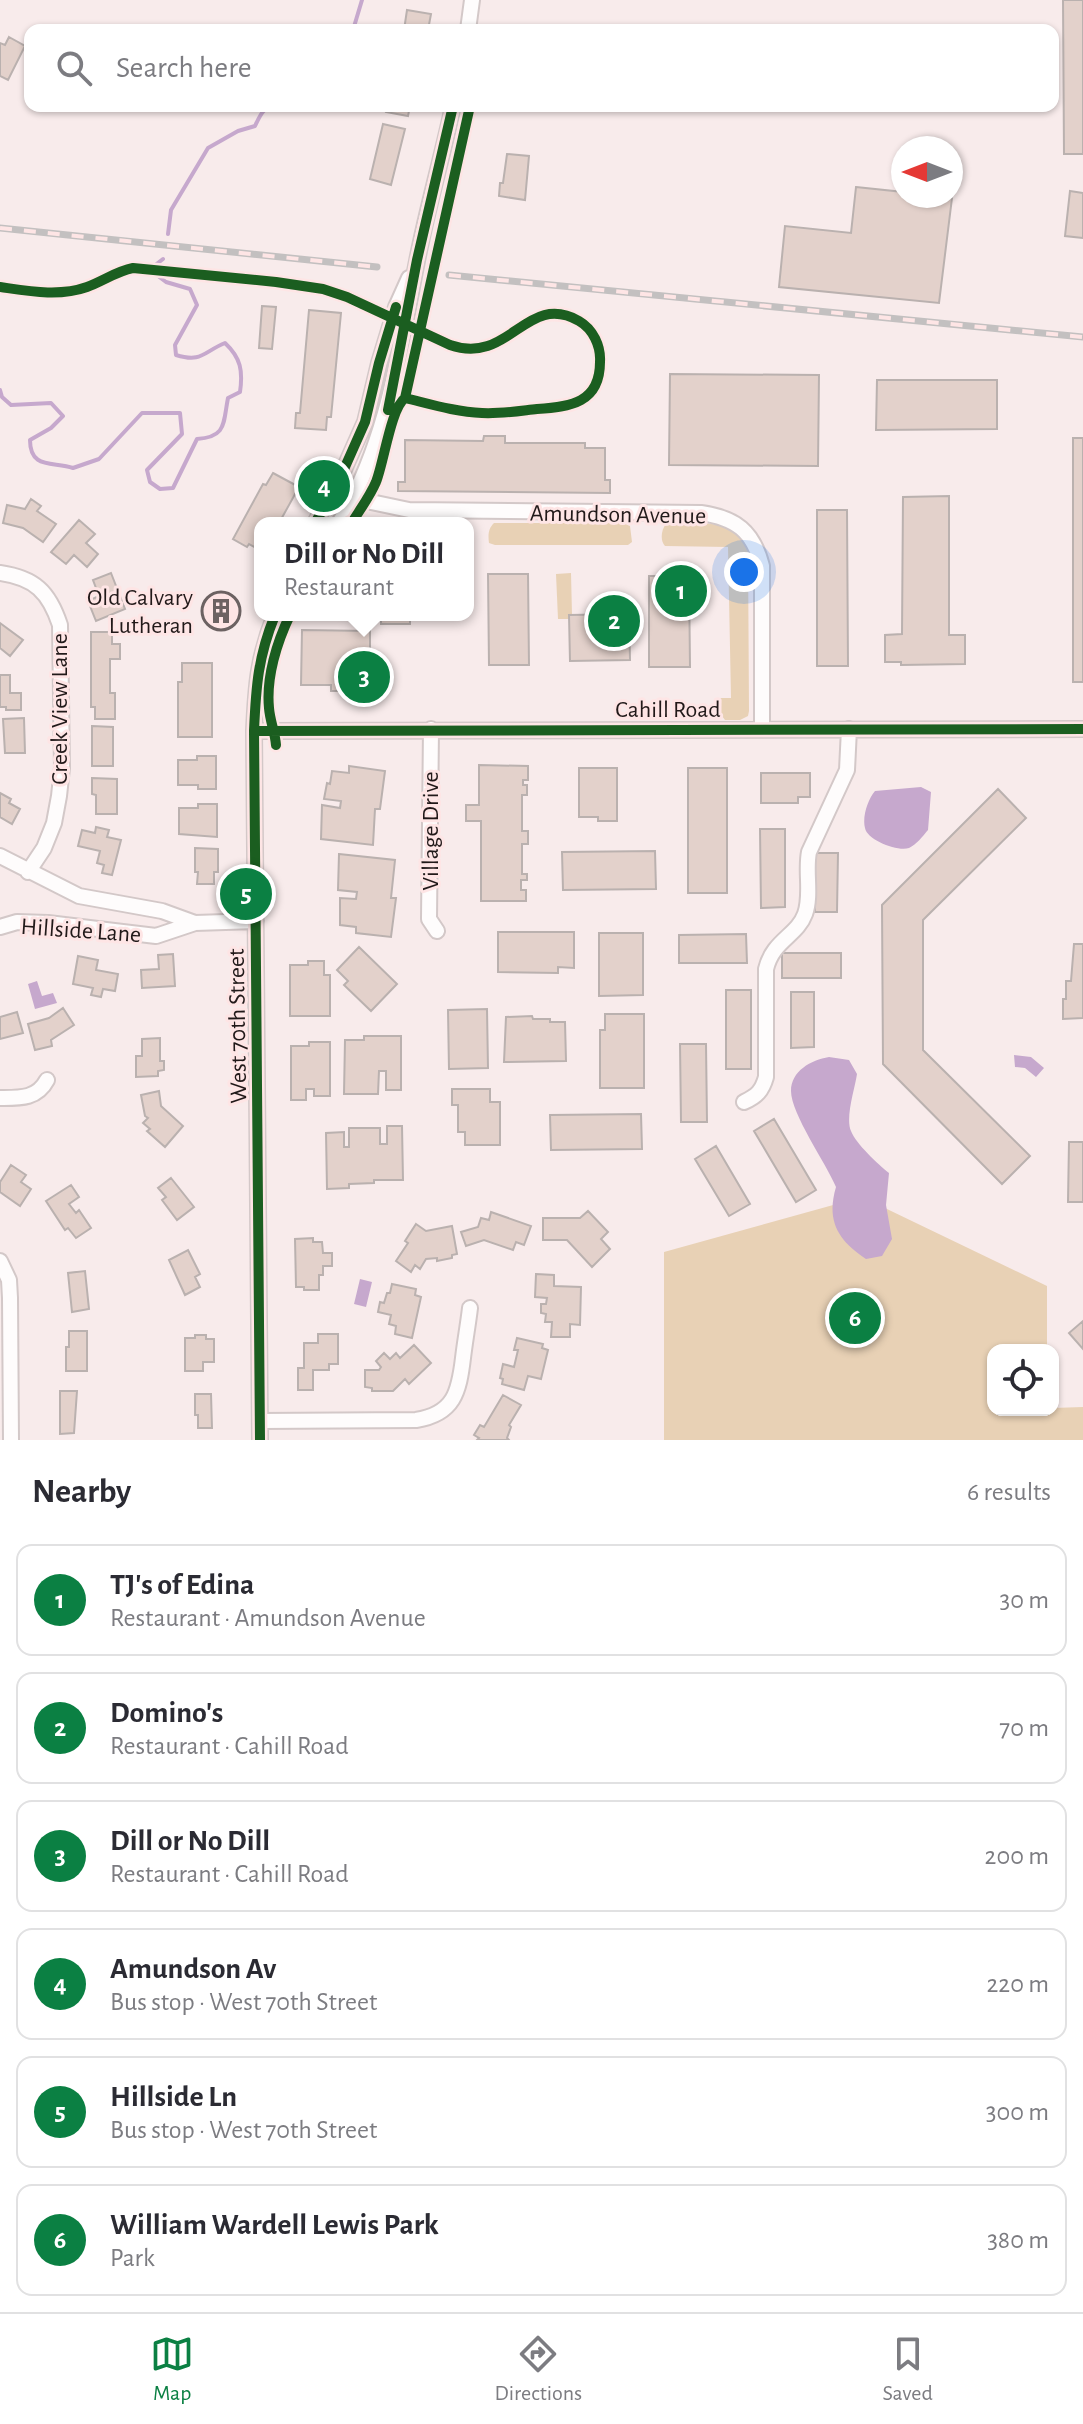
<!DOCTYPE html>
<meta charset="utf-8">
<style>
:root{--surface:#fff;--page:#f2f2f3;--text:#2b2b33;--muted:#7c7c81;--line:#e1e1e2;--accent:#0b8043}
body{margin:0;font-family:"Alegreya Sans",sans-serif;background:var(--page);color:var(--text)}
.controls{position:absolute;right:24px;bottom:24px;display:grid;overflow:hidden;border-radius:16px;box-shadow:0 2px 6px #0004}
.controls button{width:72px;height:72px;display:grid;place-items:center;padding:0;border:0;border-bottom:2px solid var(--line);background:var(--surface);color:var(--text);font:40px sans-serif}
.compass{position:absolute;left:891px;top:136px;width:72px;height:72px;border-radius:50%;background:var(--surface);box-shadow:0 2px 6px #0004;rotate:270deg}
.you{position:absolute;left:744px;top:572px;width:28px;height:28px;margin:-20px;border:6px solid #fff;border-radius:50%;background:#1a73e8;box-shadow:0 0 0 12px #1a73e833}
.badge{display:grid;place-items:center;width:52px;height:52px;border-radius:50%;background:var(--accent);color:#fff;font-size:26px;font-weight:700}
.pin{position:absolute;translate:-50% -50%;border:4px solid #fff;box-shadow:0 2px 8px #0006}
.popup{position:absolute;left:254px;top:517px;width:220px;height:104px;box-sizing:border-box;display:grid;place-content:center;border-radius:16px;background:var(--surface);filter:drop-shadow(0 2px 6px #0005);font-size:26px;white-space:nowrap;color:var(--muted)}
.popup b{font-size:30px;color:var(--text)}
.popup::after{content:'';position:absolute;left:50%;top:100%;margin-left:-16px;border:16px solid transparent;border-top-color:var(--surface)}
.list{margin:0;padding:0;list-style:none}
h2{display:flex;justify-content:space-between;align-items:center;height:104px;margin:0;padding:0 32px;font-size:34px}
h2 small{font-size:26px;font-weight:400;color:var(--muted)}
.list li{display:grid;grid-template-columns:52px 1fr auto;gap:24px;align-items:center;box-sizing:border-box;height:112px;margin:0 16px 16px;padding:0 16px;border:2px solid var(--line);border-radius:16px}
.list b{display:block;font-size:30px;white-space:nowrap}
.list p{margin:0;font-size:26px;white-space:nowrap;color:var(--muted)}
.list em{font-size:26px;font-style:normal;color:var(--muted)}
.icon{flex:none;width:44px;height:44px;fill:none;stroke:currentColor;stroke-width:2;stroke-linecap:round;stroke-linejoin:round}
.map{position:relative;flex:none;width:1083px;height:1440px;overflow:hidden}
.search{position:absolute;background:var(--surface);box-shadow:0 2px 6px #0004;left:24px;right:24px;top:24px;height:88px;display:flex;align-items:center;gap:20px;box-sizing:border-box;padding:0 28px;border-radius:16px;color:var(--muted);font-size:30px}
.sheet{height:872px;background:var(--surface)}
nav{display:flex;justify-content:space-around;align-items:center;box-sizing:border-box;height:112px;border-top:2px solid var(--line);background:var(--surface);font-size:22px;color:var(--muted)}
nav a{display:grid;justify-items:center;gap:4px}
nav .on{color:var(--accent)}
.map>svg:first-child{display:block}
</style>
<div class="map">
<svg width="1083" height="1440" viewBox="0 0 1083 1440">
<rect width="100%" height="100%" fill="#f8ebeb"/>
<path fill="#e8d1b5" d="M494,523H624L630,526L632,542L628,545H495L489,543C488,535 488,529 494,523Z
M669,523C700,524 733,517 748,549L749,711L748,716L740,720H725L719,712V698H731L728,547L665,546C660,541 661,530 666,524Z
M571,573L572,615H569V619H558L556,574Z
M862,1197L1047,1286V1350H993V1410H1053V1408L1083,1407V1440H664V1252Z"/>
<path fill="#c6a8cd" d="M921,787L931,792L928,830C923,836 916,845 909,848C898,852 867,840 865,828C862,817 868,799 875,791Z
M37,981L42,996L53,993L57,1003L35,1009L28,984Z
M1014,1055L1031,1057L1044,1068L1036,1077L1025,1068L1015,1067Z
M829,1057L849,1060L857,1074C855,1088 845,1118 851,1131C856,1144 878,1164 889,1173L886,1205L892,1239L882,1256L866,1259C838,1240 826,1221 836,1187C826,1163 791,1114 791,1091C791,1071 811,1060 829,1057Z
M360,1279L372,1282L366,1307L354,1304Z"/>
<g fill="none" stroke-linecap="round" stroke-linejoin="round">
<path stroke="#c6a8cd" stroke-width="4" d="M353,30L362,0
M168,234L171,210L208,148L238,131L255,126C266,102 266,110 286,106
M0,390L2,397L11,405L51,403L63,416L51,428L30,440C30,470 54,461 73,468L99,459L142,413H180L182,434L147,470L150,482L160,489L173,488L197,439C227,437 223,423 228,398L240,392C243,371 241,358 225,343C203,352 202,363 176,355L175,345L197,305L190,289L166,282L154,273V266L163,259"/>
</g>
<path fill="#e3d1cb" stroke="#bab1af" stroke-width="2" d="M1063,0H1083V154H1064Z
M407,10L431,14L428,30H404Z
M9,37L25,46L8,80L0,76V43L5,45Z
M387,106H410L408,116L386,112Z
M383,124L405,129L391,185L370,179Z
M507,154L529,156L525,200L499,196L500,183H503Z
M856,187L903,192V196L952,198L939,303L779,287L785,226L851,233Z
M1070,191L1083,193V238L1065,236Z
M262,306L276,307L272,349L259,348Z
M309,310L341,313L331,417H327L326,430L295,428L296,413H300Z
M670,374L819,375L818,466L669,465Z
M877,380H997V429L876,430Z
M484,436H505V443H585V448H605V480H610V493L398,491V482H405V440L483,441Z
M1073,438H1083V682H1073Z
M273,473L299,487L279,523H260V550L249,544L247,547L233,539L263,484L266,485Z
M949,496V635H965V664L901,665V662H885V635L902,634L903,497Z
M31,499L41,506L37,511L56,524L43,542L23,528L3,523L7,505L25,509Z
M817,510H847L848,666H817Z
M79,520L95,534L86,543L98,554L87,567L74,555L66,564L51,552Z
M111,573L125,609L96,621L88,601L99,596L93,580Z
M488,574H528L529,665H489Z
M649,576H689L690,667H649Z
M226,599L227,622H223V627H216L215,600Z
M629,614L630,660L570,661L569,615Z
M381,615H410V624H381Z
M0,623L23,640L10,656L0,648Z
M302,630L370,631V685H340V691H331V685H301Z
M91,632H112V644H120V659H110V693H115V719H95V707H91Z
M182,663H212V737H178V682H182Z
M0,675H10V693H21V710H6V707H0Z
M24,718L25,753H5L3,719Z
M92,726L113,727V766H92Z
M197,756H216V789H198V785H178V760H197Z
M479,765L528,766V780H523V785H527V795H522V831H528V844H522V874H527V880H521V890H526V901H481V821H466V805H479Z
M349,766L385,771L380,809H375L373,845L321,839L322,805L340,808L341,801L324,799L327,783L330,784L332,771L349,773Z
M579,768H617V821H598V817H579Z
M688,768H727V893H688Z
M761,773H810V797H798V803H761Z
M92,778L117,779V814H96V795L92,794Z
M998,789L1026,818L923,920V1050L1030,1156L1002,1184L883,1064L882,905Z
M0,793L11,799L9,803L20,809L12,824L0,817Z
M198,804H217V837L179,834V808H198Z
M96,827L109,830L107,837L121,840L112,875L102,873L104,865L97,863L100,851L78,846L82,830L95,833Z
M760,829H785V907L761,908Z
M195,848L218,849V872H214V884H197L198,872H195Z
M655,851L656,889L563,890L562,852Z
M815,853H838L837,912H815Z
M339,854L395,860L391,898H396L391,937L356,933V927L340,925V898L356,899L357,892L338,890Z
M498,932H574V968L558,967V973L498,972Z
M599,933H643V995L599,996Z
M746,934L747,963H679V935Z
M1074,944H1083V1018L1063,1019V999H1066V981H1071Z
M359,947L397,984L371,1011L344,985L348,981L337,970Z
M782,953H841V978H782Z
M173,954L175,986L142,988L141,970L159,969L158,955Z
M78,956L98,960L96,970L118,974L115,991L103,989L101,997L91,995L93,988L73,984Z
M308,961H324V975H330V1016H290V965H308Z
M726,990H751V1069H726Z
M791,992H814V1047L791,1048Z
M63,1008L74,1025L51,1040L52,1046L35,1050L28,1024L49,1018Z
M487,1009L488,1068L449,1069L448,1010Z
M17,1012L23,1033L0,1039V1017Z
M605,1014H644V1088H600V1030H605Z
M532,1016L533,1019H550V1022H565L566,1061L504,1062L506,1017Z
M364,1036H401V1090H386V1071H379L378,1094H344L345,1040H364Z
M160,1038V1061H164V1070L158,1071V1076L136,1077V1056H142V1039Z
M309,1042H330V1096H314V1089H306V1100H291V1046H309Z
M680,1044H706L707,1122H681Z
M452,1089H490V1102H500V1145H465V1132H458V1105H452Z
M159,1091L161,1106L183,1126L165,1147L147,1131L150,1129L143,1123L148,1118L145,1116L141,1095Z
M641,1114L642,1149L551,1150L550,1115Z
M774,1119L816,1190L796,1202L754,1131Z
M387,1126H402L403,1180H374V1183L349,1184V1188L327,1189L326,1133L344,1132V1147H349V1128H380V1144H387Z
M1069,1142H1083V1202H1068Z
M716,1146L750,1204L729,1216L695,1159Z
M11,1165L26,1175L21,1182L31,1189L20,1206L0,1192V1182Z
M171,1178L194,1207L177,1220L162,1200L166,1197L158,1188Z
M71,1185L79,1197L69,1204L76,1213L79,1210L91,1228L76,1238L68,1228L65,1230L46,1201Z
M588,1211L608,1232L601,1239L610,1249L592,1267L567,1240H543V1218H580Z
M491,1212L531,1226L524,1245L516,1242L513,1250L484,1240L466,1246L461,1232L478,1227L481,1218L489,1220Z
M416,1224L426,1231L452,1226L457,1254L452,1255V1258L437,1261V1258L426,1259L420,1269L415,1265L411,1272L396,1261L408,1243L405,1241Z
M313,1238V1242H322L323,1253H332V1266H323V1275H319V1290H304V1287H296L295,1239Z
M188,1250L200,1274L195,1277L200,1287L185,1295L169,1260Z
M85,1271L89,1309L72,1312L68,1273Z
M536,1274L554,1275V1286L581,1287L580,1325L570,1324V1337H551L552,1322H545L546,1314L541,1313V1304H546L547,1298L535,1297Z
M392,1284L416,1289L415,1295L421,1297L412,1338L395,1334L396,1326L389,1324L391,1315L378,1312L380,1302L384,1303L387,1293H390Z
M1083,1321V1349L1069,1333Z
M69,1331H87V1371H66V1347H69Z
M318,1334H338V1364H329V1370H313V1390H298V1368H304V1343H318Z
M195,1335H206V1339H214V1362H203V1371H185V1338H195Z
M517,1338L543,1344L542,1348L548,1350L541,1379L528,1376L524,1390L502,1384L503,1379L500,1378L503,1364L514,1367L518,1350H514Z
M414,1345L431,1363L409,1384L405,1379L393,1391H372V1388L365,1387V1370H379L381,1367L376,1361L384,1353L390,1359L396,1353L400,1358Z
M60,1391H77L74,1433L60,1434Z
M195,1394H211L212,1428H198V1415H195Z
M503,1395L521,1405L509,1425L511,1427L507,1438L509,1440H477L479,1438L474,1435L480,1425L484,1427Z"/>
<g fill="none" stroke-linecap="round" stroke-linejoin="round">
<defs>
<path id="minor" d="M468,30L472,0
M337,485L371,502L409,510L701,513C736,518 753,531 762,566V729
M315,523L337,485L365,422L379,363L396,307L409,278
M339,523C388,442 399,352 417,261C427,209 442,158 453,106
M0,573C35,578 49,592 60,625L62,768L59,796L54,823L44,848L28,872
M431,729L429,919L437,931
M254,731L1083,729
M0,856L79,896L162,911L195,923
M0,927L17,922L48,923L156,936L195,923L256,921
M0,1098C20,1098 37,1099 47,1080
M744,1102C757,1096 762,1091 766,1077V969C773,940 797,936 805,914C812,895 805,871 809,852L847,770L849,729
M0,1261L9,1280L10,1298L11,1440
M260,1421L416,1420C454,1414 459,1392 463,1358C465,1341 468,1325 470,1308
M260,1440L254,731C256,686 258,657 275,615"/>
</defs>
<use href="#minor" stroke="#d3c8c8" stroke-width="18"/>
<use href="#minor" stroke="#fefcfc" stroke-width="14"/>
<defs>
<path id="rail" d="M0,228L377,267
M449,275L1083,337"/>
</defs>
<use href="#rail" stroke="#c3c0c0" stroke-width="7"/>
<use href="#rail" stroke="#fee5e5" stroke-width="4" stroke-dasharray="12" stroke-linecap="butt"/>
<defs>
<path id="cycleway" d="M0,287C28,291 59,297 87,287C103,281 117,271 133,268L276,282L323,289L347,297L450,345C510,366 526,291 579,321C593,329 601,346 600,362C600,403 570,407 537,409C519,411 501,414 482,413C456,412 430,404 405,398
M388,410L417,260L453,106
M315,523L337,485L365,422L379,363L396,307
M349,523L353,521C361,508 370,496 376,482C384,462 391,408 405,398L470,106
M254,731L1083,729
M276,745C275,732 270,721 269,708C266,677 277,642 290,615
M260,1440L254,731C256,686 258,657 275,615"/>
</defs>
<use href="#cycleway" stroke="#fee5e5" stroke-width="15"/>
<use href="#cycleway" stroke="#1b5e20" stroke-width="10"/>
</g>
<defs>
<symbol id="building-ring" viewBox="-11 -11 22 22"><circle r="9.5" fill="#fee5e5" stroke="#6c6262" stroke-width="1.5"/><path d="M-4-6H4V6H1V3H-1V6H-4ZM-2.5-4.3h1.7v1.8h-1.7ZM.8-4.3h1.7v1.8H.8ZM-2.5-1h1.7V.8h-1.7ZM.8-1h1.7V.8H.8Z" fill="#6c6262"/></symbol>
</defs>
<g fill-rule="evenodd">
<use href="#building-ring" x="199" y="589" width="44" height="44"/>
</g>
<g text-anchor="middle" stroke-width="6" stroke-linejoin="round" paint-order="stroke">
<g font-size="24" fill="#211919" stroke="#fee5e5">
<text transform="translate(618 514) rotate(1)" y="8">Amundson Avenue</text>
<text transform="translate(59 709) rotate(-90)" y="8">Creek View Lane</text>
<text x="668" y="717">Cahill Road</text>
<text transform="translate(430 831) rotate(-90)" y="8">Village Drive</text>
<text transform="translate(81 930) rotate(4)" y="8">Hillside Lane</text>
<text transform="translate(237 1026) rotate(-91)" y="8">West 70th Street</text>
</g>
<g font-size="24" fill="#211919" stroke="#fee5e5" text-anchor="end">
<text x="193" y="605">Old Calvary<tspan x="193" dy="28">Lutheran</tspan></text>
</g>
</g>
</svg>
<div class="controls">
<button><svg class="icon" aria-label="locate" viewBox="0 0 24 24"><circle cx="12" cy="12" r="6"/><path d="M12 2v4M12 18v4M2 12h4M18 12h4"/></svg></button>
</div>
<svg class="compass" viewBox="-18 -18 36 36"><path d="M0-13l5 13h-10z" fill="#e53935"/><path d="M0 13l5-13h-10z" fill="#7c7c81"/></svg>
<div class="you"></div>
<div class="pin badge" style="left:681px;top:591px">1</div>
<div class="pin badge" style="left:614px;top:621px">2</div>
<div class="pin badge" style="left:364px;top:677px">3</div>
<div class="popup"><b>Dill or No Dill</b>Restaurant</div>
<div class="pin badge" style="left:324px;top:486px">4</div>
<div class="pin badge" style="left:246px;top:894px">5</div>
<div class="pin badge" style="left:855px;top:1318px">6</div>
<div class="search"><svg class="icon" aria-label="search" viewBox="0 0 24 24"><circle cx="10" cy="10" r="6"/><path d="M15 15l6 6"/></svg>Search here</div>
</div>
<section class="sheet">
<h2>Nearby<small>6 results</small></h2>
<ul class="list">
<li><span class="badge">1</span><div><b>TJ's of Edina</b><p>Restaurant · Amundson Avenue</p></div><em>30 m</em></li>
<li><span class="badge">2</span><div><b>Domino's</b><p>Restaurant · Cahill Road</p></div><em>70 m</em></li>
<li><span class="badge">3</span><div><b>Dill or No Dill</b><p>Restaurant · Cahill Road</p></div><em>200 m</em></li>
<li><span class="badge">4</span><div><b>Amundson Av</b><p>Bus stop · West 70th Street</p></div><em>220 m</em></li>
<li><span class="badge">5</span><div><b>Hillside Ln</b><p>Bus stop · West 70th Street</p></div><em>300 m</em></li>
<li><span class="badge">6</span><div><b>William Wardell Lewis Park</b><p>Park</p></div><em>380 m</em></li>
</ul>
</section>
<nav>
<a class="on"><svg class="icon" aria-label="map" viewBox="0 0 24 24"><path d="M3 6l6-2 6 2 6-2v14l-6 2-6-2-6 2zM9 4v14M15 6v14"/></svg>Map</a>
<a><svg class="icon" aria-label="directions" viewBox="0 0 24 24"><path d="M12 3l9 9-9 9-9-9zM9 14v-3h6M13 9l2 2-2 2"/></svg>Directions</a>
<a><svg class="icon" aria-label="saved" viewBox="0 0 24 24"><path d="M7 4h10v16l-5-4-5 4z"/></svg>Saved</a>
</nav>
